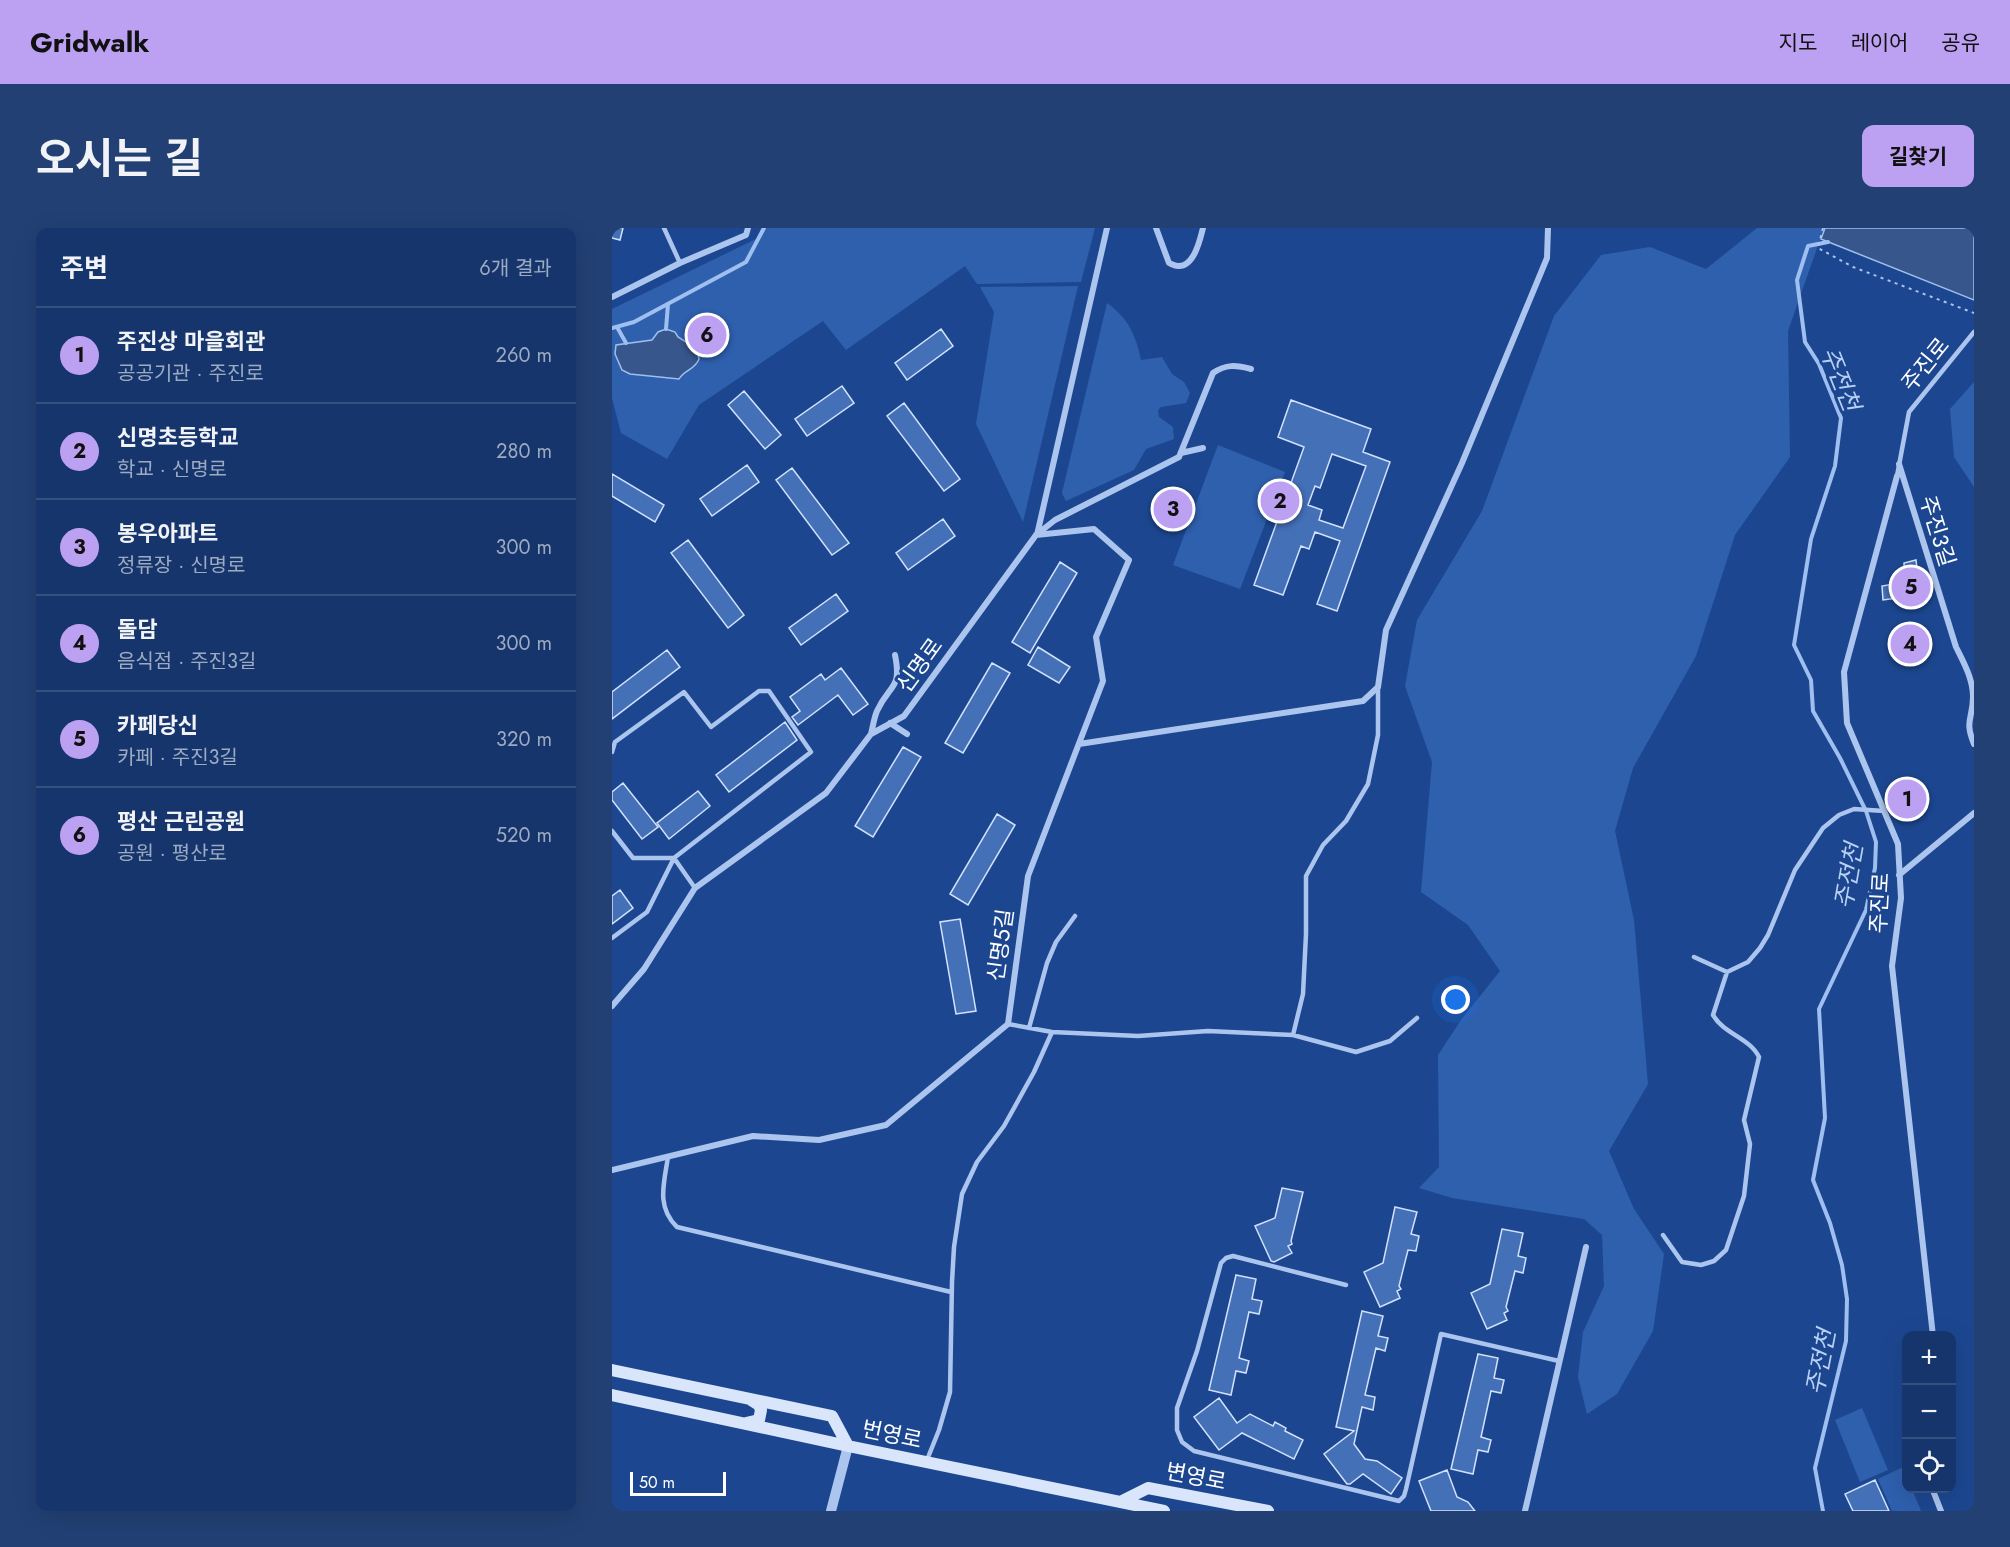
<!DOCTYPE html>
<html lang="ko">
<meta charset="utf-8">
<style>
:root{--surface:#15356c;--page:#224074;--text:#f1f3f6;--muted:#9dabc2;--line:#34507f;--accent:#bca0f2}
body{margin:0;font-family:Jost,"Noto Sans KR",sans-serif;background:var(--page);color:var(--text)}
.controls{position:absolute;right:18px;bottom:18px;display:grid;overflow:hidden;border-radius:12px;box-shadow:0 6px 24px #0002}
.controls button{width:54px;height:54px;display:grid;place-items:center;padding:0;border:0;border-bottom:2px solid var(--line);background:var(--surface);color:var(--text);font:30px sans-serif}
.scale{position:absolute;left:18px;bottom:15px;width:96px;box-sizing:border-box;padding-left:6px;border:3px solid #fff;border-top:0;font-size:16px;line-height:21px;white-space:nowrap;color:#fff;-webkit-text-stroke:4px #1c4790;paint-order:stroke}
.you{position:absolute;left:844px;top:772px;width:21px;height:21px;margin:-15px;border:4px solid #fff;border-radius:50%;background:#1a73e8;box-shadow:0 0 0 9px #1a73e833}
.badge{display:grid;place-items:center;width:39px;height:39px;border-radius:50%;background:var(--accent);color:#111;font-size:20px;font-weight:700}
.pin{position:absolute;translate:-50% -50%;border:3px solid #fff;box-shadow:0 2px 6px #0006}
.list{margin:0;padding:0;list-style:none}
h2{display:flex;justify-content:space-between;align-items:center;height:78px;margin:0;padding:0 24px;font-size:26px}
h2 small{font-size:20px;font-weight:400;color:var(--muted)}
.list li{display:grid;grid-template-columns:39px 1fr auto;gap:18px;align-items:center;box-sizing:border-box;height:96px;padding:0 24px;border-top:2px solid var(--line)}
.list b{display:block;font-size:22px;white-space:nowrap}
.list p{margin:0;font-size:20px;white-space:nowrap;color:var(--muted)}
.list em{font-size:20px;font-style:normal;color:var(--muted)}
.icon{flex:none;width:33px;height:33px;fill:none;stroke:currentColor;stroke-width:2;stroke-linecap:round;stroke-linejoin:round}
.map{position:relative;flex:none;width:1362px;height:1283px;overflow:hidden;border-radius:12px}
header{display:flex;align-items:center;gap:36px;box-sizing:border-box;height:84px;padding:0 30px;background:var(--accent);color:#111}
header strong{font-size:28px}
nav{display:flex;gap:33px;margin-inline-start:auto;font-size:21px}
.intro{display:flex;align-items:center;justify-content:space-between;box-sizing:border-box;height:144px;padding:0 36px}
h1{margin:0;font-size:42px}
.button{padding:15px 27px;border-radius:12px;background:var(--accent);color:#111;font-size:21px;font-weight:700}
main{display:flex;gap:36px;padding:0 36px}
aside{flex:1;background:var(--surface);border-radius:12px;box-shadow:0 6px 24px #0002}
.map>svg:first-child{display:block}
</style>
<header>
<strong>Gridwalk</strong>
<nav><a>지도</a><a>레이어</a><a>공유</a></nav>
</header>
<div class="intro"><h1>오시는 길</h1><a class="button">길찾기</a></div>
<main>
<aside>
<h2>주변<small>6개 결과</small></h2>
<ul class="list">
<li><span class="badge">1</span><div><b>주진상 마을회관</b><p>공공기관 · 주진로</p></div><em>260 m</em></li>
<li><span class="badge">2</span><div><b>신명초등학교</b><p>학교 · 신명로</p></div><em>280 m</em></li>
<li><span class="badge">3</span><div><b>봉우아파트</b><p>정류장 · 신명로</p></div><em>300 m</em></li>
<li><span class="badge">4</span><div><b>돌담</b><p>음식점 · 주진3길</p></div><em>300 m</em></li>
<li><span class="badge">5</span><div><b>카페당신</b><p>카페 · 주진3길</p></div><em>320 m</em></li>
<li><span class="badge">6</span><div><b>평산 근린공원</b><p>공원 · 평산로</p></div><em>520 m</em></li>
</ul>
</aside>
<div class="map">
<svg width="1362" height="1283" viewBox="0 0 1362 1283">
<rect width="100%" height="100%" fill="#1c4790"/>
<path fill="#2f60ae" d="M149,0H483L469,54L365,56L353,38L234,122L211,93L87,177L55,231L9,205L0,170V81L146,10Z
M1145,0H1212L1176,103L1178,229L1123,307L1084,428L1021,540L1003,603L1022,692L1036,856L997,923L1022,981L1052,1026L1041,1103L1005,1166L975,1186L966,1149L971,1104L992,1058L990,1007L972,991L840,970L807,960L827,939L826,827L849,792L888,743L856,697L809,664L820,534L793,458L805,392L870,283L942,88L989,27L1038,19L1094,41Z
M466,58L411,294L364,196L382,84L368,59Z
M495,75C516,90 524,107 529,132L550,129L560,146L572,154L578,165L574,175L549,179L546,182L547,189L561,199L562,211L534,221L522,242L454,273L450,265Z
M1362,154V259L1342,229L1338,181Z
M606,217L673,244L628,361L561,337Z
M1250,1180L1276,1242L1248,1254L1223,1192Z
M1291,1239L1294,1249V1260L1300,1261L1309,1283H1280L1266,1251Z"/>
<path fill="#37568c" stroke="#9fbff0" stroke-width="1.5" d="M1213,0H1362V72L1209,11Z
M54,101L63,104L66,109L85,121L87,131C83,142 72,142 67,151L18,146L10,142L3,126L4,117L40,112L46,104Z"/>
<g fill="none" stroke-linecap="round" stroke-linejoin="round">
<path stroke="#9fbff0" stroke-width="4" d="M5,99L14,115
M0,100L22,94L134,34L152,0
M54,101L56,76
M1211,1283L1203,1240L1234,1113L1235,1071L1230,1037L1218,995L1201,952L1213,890L1207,781L1254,682L1263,640L1264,614L1254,583L1228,530L1201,483L1199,452L1182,417L1199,311L1223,238L1229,190L1207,136L1193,114L1185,52L1196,18L1216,14"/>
</g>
<path fill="#4470b8" stroke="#d2e1fa" stroke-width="1.5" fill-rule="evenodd" d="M0,0H11L8,12L0,10Z
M329,101L341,118L295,152L283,135Z
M230,158L242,175L195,208L183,191Z
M132,163L169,207L153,221L116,177Z
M679,172L759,201L751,224L778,234L725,383L705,376L728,313L703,304L697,321L689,318L671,367L642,357L692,219L666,209ZM720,226L754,238L731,300L707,292L710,282L696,277L703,258L708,260Z
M292,175L348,251L332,263L275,188Z
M135,237L147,254L100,288L88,271Z
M180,240L237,315L220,327L164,252Z
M0,246L52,277L43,294L0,268Z
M331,291L343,308L296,342L284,325Z
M76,312L132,387L116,400L59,325Z
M1304,332L1308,367L1271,372L1270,358L1293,354L1292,335Z
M448,334L465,345L418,425L400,414Z
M224,366L236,383L189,417L177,400Z
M426,419L458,439L447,455L416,437Z
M55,422L68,439L0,491V464Z
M380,435L398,445L351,525L333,515Z
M229,440L256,476L241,487L226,467L186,497L180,489L188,483L178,469L209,446L213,452Z
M173,494L185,512L117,564L104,547Z
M291,519L309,529L261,609L243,598Z
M11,555L46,599L30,611L0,572V564Z
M86,563L98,578L57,611L45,595Z
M385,586L403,597L356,677L338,666Z
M8,662L21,680L0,696V668Z
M348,691L364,783L344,786L328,694Z
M670,960L691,964L679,1013L680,1016L676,1018L680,1025L662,1034L659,1033L643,998L663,990Z
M783,979L805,984L799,1006L807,1008L804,1023L796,1022L787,1058L789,1061L785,1063L788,1070L768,1079L752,1044L771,1035Z
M890,1001L911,1005L906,1028L914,1030L911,1045L903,1043L894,1079L896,1083L892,1085L895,1092L875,1101L859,1065L878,1056Z
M624,1047L644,1051L640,1071L650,1073L647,1086L637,1084L627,1130L637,1133L634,1145L624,1143L619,1167L597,1162Z
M750,1083L771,1088L766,1108L776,1110L773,1123L764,1120L753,1167L763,1169L761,1182L750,1179L742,1216L753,1231L765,1233L790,1250L779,1266L751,1246L738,1256H735L712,1226L742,1203L724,1199Z
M866,1126L886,1130L882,1150L892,1152L889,1165L879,1163L869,1209L879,1212L876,1224L866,1222L861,1246L839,1241Z
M607,1170L625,1195L638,1186L661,1198L663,1194L674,1200L673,1203L691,1212L682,1231L630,1205L607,1222L582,1189Z
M835,1242L845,1269L856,1274L863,1283H819L807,1253Z
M1263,1252L1277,1283H1241L1233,1266Z"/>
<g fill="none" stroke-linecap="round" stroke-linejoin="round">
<path stroke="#acc5ee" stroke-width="2" stroke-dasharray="3 4.5" stroke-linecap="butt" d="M1211,0L1206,20L1241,39L1362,85"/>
<path stroke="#acc5ee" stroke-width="4.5" d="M52,0L68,35
M1285,248L1297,184L1362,104
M0,524L3,514L72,464L99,499L147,463H157L199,524L62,630L35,684L0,710
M0,603L21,630H62L83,660
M1082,729L1115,744L1136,734L1148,720L1156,707L1183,642L1211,600L1227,587L1242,581L1272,583
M396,796L440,804L526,808L596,803L681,807L744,824L778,813L805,790
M417,800L435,735L444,714L463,688
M681,807L691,766L694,706V648L711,617L734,593L756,556L766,507V459
M56,929C52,955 44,979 65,999L339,1064
M1051,1007L1070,1034L1089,1037L1102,1033L1114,1022L1132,968L1138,916L1132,892L1147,829C1138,810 1112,806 1101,787L1115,744
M734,1057L621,1028L614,1030L609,1035L585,1123L565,1180V1202L570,1214L582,1223L787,1273L792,1268L794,1261L829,1106L947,1133
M315,1232L327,1202L338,1164L340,1054L342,1019L350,966L365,934L392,898L422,844L440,804"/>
<path stroke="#acc5ee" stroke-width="6" d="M544,0L557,35C560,36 562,38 566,38C582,39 588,12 591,0
M0,69L68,35L134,7L136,0
M569,225L591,220
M1287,236L1344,419C1352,435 1361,451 1361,469C1361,491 1352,492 1362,516
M1285,248L1232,444L1235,495L1286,616L1289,670L1280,738L1321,1108
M425,307L495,0
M278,495L295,506
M259,506C261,498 262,490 265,483C278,455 290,462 283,427
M467,516L751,473L766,459L774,402L850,235L935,30L936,0
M1287,647L1362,585
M0,778L32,741L83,660L214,565L259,506L292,488L424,307L443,292L567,229L601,145C614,136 624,137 639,141
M0,942L141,908L207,912L274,897L396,796L416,648L491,453L484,409L517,332L482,301L424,307
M1320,1260L1329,1283
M913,1283L974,1019"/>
<path stroke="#acc5ee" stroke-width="10" d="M219,1283L236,1218"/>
<path stroke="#d9e5fa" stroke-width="12" d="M0,1142L220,1188L236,1218
M0,1167L236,1218L552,1283
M134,1195L147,1192L149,1182L147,1177L139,1172
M508,1274L536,1260L656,1283"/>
</g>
<g text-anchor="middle" stroke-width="6" stroke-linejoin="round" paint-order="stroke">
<g font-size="22" fill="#fff" stroke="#1c4790">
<text transform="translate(1313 136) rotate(-51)" y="8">주진로</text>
<text transform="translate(1326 303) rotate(73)" y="8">주진3길</text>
<text transform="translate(307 437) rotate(-54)" y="8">신명로</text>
<text transform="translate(1267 675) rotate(-87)" y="8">주진로</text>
<text transform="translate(388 717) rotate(-82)" y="8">신명5길</text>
<text transform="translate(280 1206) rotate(12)" y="8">번영로</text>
<text transform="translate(584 1248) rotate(11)" y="8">변영로</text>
</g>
<g font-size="24" font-style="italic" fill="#b8d0f5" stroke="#1c4790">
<text transform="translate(1228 151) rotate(68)" y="8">주전천</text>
<text transform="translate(1237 648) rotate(-80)" y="8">주전천</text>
<text transform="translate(1209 1134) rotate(-79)" y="8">주전천</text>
</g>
</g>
</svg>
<div class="controls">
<button>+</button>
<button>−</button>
<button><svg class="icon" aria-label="locate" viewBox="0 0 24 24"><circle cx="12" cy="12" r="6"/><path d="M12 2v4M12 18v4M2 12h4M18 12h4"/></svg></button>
</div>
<div class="scale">50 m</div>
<div class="you"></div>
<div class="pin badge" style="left:1295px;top:571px">1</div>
<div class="pin badge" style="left:668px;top:273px">2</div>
<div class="pin badge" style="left:561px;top:281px">3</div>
<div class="pin badge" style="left:1298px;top:416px">4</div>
<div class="pin badge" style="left:1299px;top:359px">5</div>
<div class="pin badge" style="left:95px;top:107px">6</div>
</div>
</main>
